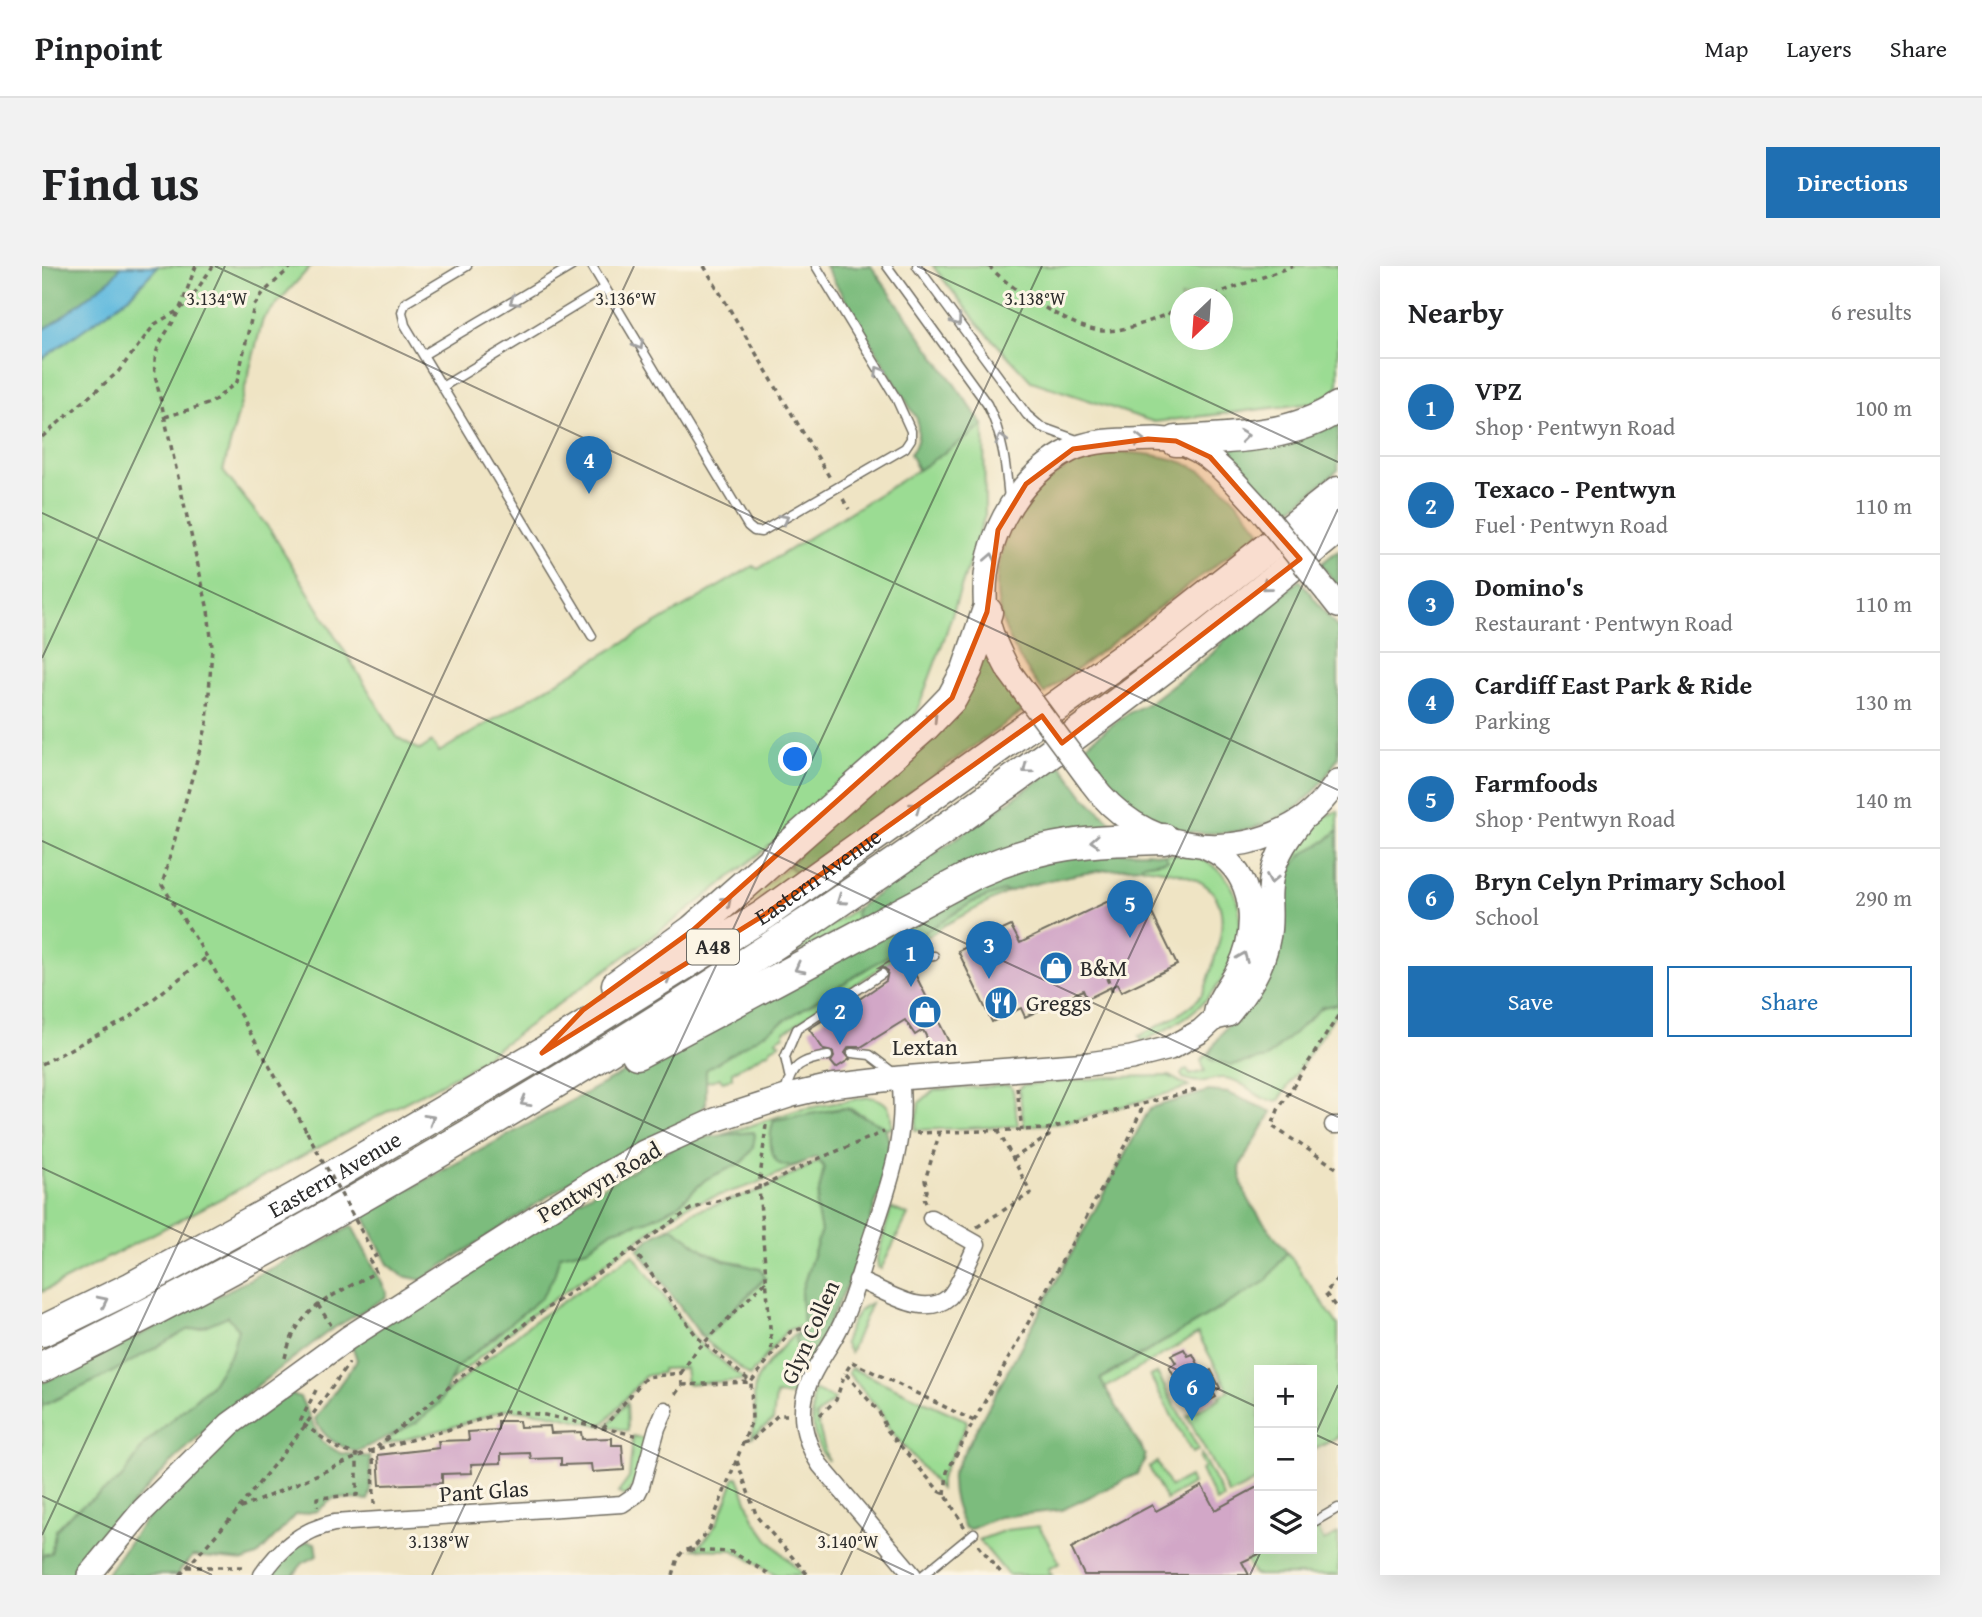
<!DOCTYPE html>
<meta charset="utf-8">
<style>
:root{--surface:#fff;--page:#f2f2f2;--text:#202124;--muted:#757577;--line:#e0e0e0;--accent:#1f6fb2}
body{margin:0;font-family:"Gentium Book Plus",serif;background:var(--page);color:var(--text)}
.controls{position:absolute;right:21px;bottom:21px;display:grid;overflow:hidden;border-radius:0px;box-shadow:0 7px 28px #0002}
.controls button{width:63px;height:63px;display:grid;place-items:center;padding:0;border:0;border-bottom:2px solid var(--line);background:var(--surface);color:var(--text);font:35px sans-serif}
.compass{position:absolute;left:1128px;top:21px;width:63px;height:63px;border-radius:50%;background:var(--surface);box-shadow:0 7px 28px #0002;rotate:205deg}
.you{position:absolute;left:754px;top:494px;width:24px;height:24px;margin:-18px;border:5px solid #fff;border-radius:50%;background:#1a73e8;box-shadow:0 0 0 10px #1a73e833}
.badge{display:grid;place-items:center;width:46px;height:46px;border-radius:50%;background:var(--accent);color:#fff;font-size:23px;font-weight:700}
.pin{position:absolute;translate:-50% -58px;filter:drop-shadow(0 2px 4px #0008)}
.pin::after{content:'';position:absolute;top:37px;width:24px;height:21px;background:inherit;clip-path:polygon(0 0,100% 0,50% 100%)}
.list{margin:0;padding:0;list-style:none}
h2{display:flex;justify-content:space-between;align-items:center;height:91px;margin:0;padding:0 28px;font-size:30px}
h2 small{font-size:23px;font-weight:400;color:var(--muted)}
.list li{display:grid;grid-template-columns:46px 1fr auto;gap:21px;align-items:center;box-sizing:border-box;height:98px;padding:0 28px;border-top:2px solid var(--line)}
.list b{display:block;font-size:26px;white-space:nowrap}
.list p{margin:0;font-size:23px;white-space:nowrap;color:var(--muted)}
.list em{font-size:23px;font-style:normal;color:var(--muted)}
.actions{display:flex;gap:14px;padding:21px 28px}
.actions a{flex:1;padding:16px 0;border:2px solid var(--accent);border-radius:0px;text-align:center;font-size:24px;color:var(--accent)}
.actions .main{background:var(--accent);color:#fff}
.icon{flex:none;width:38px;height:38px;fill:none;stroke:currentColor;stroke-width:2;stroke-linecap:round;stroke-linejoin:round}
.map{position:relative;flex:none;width:1296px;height:1309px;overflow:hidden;border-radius:0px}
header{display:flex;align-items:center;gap:42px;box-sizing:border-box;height:98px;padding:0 35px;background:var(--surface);border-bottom:2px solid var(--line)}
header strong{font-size:33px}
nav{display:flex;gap:38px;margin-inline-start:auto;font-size:24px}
.intro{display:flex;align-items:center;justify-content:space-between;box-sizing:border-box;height:168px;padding:0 42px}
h1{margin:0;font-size:49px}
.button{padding:18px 32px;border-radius:0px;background:var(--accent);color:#fff;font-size:24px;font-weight:700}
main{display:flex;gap:42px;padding:0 42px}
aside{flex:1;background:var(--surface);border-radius:0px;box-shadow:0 7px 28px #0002}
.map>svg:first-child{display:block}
</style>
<header>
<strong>Pinpoint</strong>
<nav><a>Map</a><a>Layers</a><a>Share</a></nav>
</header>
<div class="intro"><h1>Find us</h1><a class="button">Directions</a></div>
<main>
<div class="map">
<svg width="1296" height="1309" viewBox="0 0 1296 1309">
<rect width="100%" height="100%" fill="#fcf5e5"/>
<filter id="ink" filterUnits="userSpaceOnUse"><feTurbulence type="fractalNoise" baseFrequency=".0143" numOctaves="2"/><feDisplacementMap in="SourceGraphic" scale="14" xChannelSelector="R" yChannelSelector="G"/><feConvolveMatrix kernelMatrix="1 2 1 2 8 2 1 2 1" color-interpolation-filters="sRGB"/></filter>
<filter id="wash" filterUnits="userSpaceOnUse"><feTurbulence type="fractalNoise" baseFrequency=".00686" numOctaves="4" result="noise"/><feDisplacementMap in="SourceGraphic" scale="28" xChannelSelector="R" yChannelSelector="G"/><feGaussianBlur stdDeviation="1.57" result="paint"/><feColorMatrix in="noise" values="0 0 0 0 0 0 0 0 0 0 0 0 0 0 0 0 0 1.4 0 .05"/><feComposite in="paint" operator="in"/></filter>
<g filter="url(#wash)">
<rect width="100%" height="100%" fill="#efe4c4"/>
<path fill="#9bdc93" stroke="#63845f" stroke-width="2" fill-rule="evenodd" d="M116,0H269L221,53L181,205L229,265L355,471L378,484L390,476L397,486L711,300L716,303L876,204L942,160L943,249L902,373L871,456L774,543L648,643L425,804L0,1026V93L87,31Z
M891,0H1296V123L1271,137L1112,156L989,115L937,59ZM1139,32H1181V74H1139Z
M1296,545V564L1285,574L1261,588L1249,605L1237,634L1242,665L1233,693L1227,697L1245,586L1278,552Z
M1122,588C1134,589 1148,589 1159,593C1211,615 1204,680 1177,718C1158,745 1129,763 1100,775L1097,770C1116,760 1149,745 1160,728C1166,720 1171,697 1174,687C1195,620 1156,607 1099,601V598L1125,594Z
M748,598L751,605L756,607L686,653Z
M961,625L966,626L904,658L742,766V769L734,774L738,777L728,783V785L690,806V812L681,815L678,812L664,816L663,804L931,636Z
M815,642L814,649L818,655L713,709Z
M1296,738V744L1237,834C1218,838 1208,819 1191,814C1171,807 1165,822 1141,812L1139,808L1142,804L1145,803L1148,809L1163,805L1159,794L1171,783L1167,788L1281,741Z
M1127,810L1147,821L1023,857L982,860L977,823L981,819L1069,811Z
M968,819L971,824L976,860L873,864L877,837L892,824Z
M826,831C846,833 851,844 849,863C835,863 820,844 804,842C794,841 780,847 770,848L747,900L774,891L713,918L646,939L482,1054L408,1116L413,1102L455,1070L512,1010L517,989L545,983L571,964L607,954L635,940L664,913L701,896L713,869L711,866L680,869L756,844Z
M777,895L782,901L774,941L779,965L759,1026L761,1060L745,1064L708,1110L658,1070L654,1063L660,1070L666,1069L723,1013L700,997L682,994L664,986L631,962L625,963L650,946L722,923Z
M849,942L866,949L839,1003L836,1001L835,993Z
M1245,986L1296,1059V1171L1270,1185V1104H1217V1213L1187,1229L1145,1150L1178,1132L1177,1130L1187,1125L1156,1068L1063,1122L1058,1114L1224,1015Z
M591,988L654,1074L703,1114L645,1118L643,1102L620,1103V1107L603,1110L560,1160L504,1147L465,1143L407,1162L340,1179L488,1058Z
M829,1037L808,1087L802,1077C809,1060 811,1045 829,1037Z
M186,1049L196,1063L190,1085L169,1119L103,1178L79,1213L31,1246L14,1264L9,1288L0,1289V1140L63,1110L145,1064L158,1062Z
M758,1065L753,1073L765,1096L769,1094L755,1130L734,1129L731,1154L709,1172C718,1152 708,1131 714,1116C718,1105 748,1070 758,1065Z
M809,1102L924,1154L925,1157L898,1213V1223L847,1163L839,1146L806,1107Z
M1115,1107L1157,1184L1150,1187L1108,1110Z
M772,1124L793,1133L774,1150L786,1195C769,1173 768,1150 772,1124Z
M585,1136L586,1165L565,1160Z
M591,1170L605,1174L593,1217L584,1230L576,1227L587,1212Z
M1159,1188L1182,1232L1174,1236L1159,1204L1162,1202L1157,1193Z
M1115,1196L1128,1221L1147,1211L1150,1218L1124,1234L1107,1201Z
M693,1211H696L712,1253L726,1273L761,1309H733L691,1284L652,1283C676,1267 683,1237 693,1211Z
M997,1260L1018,1297L1006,1303L1010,1309H966L937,1274L964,1264Z
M1276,1263L1282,1275L1296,1268V1309H1212L1204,1294L1227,1283H1270V1266Z"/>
<path fill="#7cbc7d" stroke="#547454" stroke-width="2" d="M0,0H79L70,12L11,58L0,64Z
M783,0H829L942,160L876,204L868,188C877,177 877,167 875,153Z
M1296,157V204L1241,250L1202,205L1174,186Z
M1076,186C1152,189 1173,207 1219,265L1002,428C985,404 969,382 960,354C942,295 974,232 1025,202C1041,193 1058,190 1076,186Z
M1296,284V321L1279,298Z
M1258,314L1296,363V491C1285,511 1271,531 1251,544C1206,572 1142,577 1097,546C1073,528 1057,506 1040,482L1083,449L1108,436L1150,404L1171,387L1183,373Z
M943,388L981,445L756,607L748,602V598Z
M1019,499L1041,529L1080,567L818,655L814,649L815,642Z
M1296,564V738L1280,741L1225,792L1189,799L1169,794L1167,788L1174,776L1227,697L1233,693L1242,666C1230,643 1243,606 1260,589C1267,583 1276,580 1284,575C1288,572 1292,567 1296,564Z
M1105,586L1122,588L1126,594L1100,598L1099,601C1053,604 1010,611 966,626L961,625L931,636L664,804V838L655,848L549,902L379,1014L361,1010L346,998L321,948L921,622L1021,589Z
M1167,825L1186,827L1230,846L1199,898C1192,927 1228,963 1245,986L1224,1015L1058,1113L1103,1188L1102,1197L1095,1208L1020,1244L957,1251L929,1263L923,1262C913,1244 909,1228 910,1208L1108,842Z
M804,842L843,861L848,878L846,900L810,1009L769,1094L765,1096L757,1089L753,1073L761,1060L759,1026L779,965L774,941L782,901L774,891C767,894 755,900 747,900C726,901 726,868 732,854Z
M711,866L713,869L711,882L701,896L664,913L635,940L607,954L571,964L545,983L518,989L512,1010L500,1031L414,1102L398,1137L374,1157L314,1186C295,1179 282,1173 273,1153L315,1094L309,1076L541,932L646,873Z
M310,960L345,1027L343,1032L287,1065L191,1138L132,1194L81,1248L33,1309H0V1289L9,1287L14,1264L31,1246L79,1213L103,1178L169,1119L190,1085L196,1063L186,1050L158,1062L145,1064L63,1110L0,1140V1117L135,1051Z
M631,962L664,986L682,994L719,1003L723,1012L666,1069L660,1070L654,1063L596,983C605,974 618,964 631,962Z
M246,1127L258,1131L280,1176L298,1187L328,1191L329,1225L326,1234L292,1232L275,1245L254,1249L215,1290L202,1295L151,1290L138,1304L137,1309H64L99,1259L185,1164Z
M265,1275L273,1277L275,1290L261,1297L251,1309H227L246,1286Z"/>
<path fill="#60bade" stroke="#467284" stroke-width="2" d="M79,0H116L87,31L0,93V64L11,58L70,12Z"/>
<g id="blocks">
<path fill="#d2a7c7" d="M1094,622L1101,636L1104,635L1135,699L1079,726L1075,718L1045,733L1041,724L983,751L979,742L950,756L916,685L969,660L978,677Z
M862,687L861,698L869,700L910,782L894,790L881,764L873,769L863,754L819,781H807L803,787L808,793L794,802L789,796L792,791L791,786L782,784L767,763L786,751L788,753L844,715L846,705L842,702H837Z
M1142,1083L1146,1090L1151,1088L1161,1108L1169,1104L1178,1122L1171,1126L1174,1131L1150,1144L1127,1101L1134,1097L1129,1089Z
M456,1155H477L478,1161L508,1160L509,1167L539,1166L540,1173L570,1172V1179H580L582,1204L550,1206L549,1198L519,1199V1192L489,1193L488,1187L459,1188V1197L429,1198L430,1207L400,1208V1217L338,1219L336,1189L397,1182L396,1175L427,1174L426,1166L456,1164Z
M1160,1220L1173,1244L1217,1220V1288L1200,1296L1207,1309H1042L1029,1282L1110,1239L1114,1245Z"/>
</g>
</g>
<g filter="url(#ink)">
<use href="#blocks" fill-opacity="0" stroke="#706c61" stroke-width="2"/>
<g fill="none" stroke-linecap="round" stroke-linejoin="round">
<defs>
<path id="lane" d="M425,0L363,37L360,46L363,59L550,370
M550,0L706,260L712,265L719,266L863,182L869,173V165L854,132L774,0
M845,0L945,138C961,169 964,200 967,234
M875,0L985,149L999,161L1035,174
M381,89L530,0
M400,121L563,22
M866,694L892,690
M810,787L828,789L853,808
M747,809L743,791L755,763L840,708
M743,827C750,798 758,795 786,790
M1270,1257L1296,1242
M881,1309L932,1267"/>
<path id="street" d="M858,812C866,874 845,924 826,982C817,1009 810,1038 797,1063C785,1087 767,1106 762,1134C758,1158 765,1179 778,1199L871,1309
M1291,859H1296
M815,1014C842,1023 881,1054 907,1031C917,1021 928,992 935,978L889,952
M220,1309C238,1282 260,1264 292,1257L580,1238L595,1228L599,1220L615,1162L623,1144"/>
<path id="secondary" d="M1285,326L1296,340
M967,405C957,386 947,366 944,345C937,281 971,213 1029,184C1046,176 1069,174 1087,174C1102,174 1120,171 1135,176C1170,186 1193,217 1217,242
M1049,516C1097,584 1189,599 1259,554C1273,545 1286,529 1296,515
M1162,580C1168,583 1175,586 1181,591C1215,618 1214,669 1196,704C1187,721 1174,733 1173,752
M47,1309L101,1244L188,1158L306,1072L550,916L602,886L673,854L750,829L789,820L858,812L1047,798L1089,792L1128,782L1159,765L1173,752L1186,749C1205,726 1221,703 1226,673C1230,657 1227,641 1228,625C1229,596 1243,575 1261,553"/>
<g id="highway">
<path d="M1134,175C1187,172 1251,172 1296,141"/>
<path d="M575,719L651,664L882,461L910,432L925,404L945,346"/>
<path d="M595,788L934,607C1002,576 1048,575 1122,573"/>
<path id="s1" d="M0,1065L90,1021L253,932L500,787L722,649L1121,364L1296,226"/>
<path d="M0,1101C145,1030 284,953 423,871C671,725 911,565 1139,389C1192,348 1244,304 1296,262"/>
</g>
</defs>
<use href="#lane" stroke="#706c61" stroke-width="11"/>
<use href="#street" stroke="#706c61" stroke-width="19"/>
<use href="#secondary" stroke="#706c61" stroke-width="26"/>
<use href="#highway" stroke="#706c61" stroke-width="33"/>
<path stroke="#706c61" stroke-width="3.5" stroke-dasharray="5 5" stroke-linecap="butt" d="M154,0C148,14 144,29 138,42C126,70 110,76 113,109L166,344L170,381L165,458L120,619L165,691L265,866
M662,0L788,212
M947,0C965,21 1032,64 1060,65C1088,65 1113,53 1139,42
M1163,32L1251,0
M123,151L169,137L195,116L212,40L221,27L250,0
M0,171L76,106L113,58L137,44L148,34L171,0
M801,233L807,243
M1065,712L1071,727
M1296,750L1236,844L1230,860L1296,903
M0,798L87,752L165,691
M975,821L980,865
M724,859L717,922L730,1087
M874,867L1005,863L1157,823
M970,893L1007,870L1005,863
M884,937L882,932L885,925L883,914L898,866
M935,961L989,927L957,866
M591,983L656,1072L709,1116L748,1066L758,1063L775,1069
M1296,1013L1283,1027L1296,1044
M276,1039L289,1059
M243,1092C255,1040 292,1030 334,1006L327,993L338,988
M639,1107L654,1085L725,1014
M274,1124L258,1156L295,1182L315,1189V1229L275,1232V1241
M778,1149L794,1134L803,1107
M932,1155L1084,879L1101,840
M561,1162L604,1111L639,1107L640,1119L632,1130
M701,1177L709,1175L736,1149H745
M695,1195L715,1251L766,1309
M903,1228L905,1206L932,1155L810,1096L803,1107L837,1146L845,1164L897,1225L903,1228L923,1262
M332,1238L331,1184L405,1164L465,1145L503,1149L597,1170
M197,1242L262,1161L307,1097
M936,1279L961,1309
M647,1284L690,1286L729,1309
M145,1301H204
M138,1309L197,1243L331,1184L485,1056L649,943L717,922L778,892L842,866
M631,1309L636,1292L641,1285C653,1283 661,1272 668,1262L710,1154L709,1116L640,1119"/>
<use href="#lane" stroke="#fff" stroke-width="8"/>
<use href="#street" stroke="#fff" stroke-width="16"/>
<use href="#secondary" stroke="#fff" stroke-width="23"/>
<use href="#highway" stroke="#fff" stroke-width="30"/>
<defs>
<path id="secondary-bridge" d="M1217,242L1285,326
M967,405L1049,516"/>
</defs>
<use href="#secondary-bridge" stroke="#706c61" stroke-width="26" stroke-linecap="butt"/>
<path stroke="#706c61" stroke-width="3.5" stroke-dasharray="5 5" stroke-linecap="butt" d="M265,866L333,990"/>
<use href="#secondary-bridge" stroke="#fff" stroke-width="23"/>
</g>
<defs><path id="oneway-chevron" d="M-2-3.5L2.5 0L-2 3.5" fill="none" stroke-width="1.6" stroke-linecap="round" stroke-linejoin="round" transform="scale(1.75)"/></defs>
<g stroke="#a0a0a0">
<use href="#oneway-chevron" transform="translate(472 35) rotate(149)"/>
<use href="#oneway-chevron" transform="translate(915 55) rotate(54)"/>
<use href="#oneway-chevron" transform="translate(597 79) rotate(59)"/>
<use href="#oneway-chevron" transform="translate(837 105) rotate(-122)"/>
<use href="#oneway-chevron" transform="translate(1202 170) rotate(-7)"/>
<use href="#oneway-chevron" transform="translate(959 173) rotate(-104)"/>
<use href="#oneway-chevron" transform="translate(1098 174)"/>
<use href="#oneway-chevron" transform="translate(742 253) rotate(-30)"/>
<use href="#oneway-chevron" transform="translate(949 292) rotate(-79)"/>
<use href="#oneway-chevron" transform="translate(1224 320) rotate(141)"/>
<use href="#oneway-chevron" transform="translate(891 451) rotate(-46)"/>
<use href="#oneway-chevron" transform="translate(985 503) rotate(143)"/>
<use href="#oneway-chevron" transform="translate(874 541) rotate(-36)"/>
<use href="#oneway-chevron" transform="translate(1053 575) rotate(177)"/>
<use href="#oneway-chevron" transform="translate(1230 613) rotate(100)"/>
<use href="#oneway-chevron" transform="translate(799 634) rotate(145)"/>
<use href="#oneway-chevron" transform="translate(685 635) rotate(-41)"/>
<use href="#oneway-chevron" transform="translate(1201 691) rotate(-68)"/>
<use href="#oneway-chevron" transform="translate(757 702) rotate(152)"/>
<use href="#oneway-chevron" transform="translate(625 710) rotate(-32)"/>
<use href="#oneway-chevron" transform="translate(483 836) rotate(150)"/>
<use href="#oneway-chevron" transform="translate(388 853) rotate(-30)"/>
<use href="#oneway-chevron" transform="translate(61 1035) rotate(-26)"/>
</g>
</g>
<path fill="#df570e" fill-opacity="0.2" stroke="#df570e" stroke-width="5" stroke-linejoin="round" d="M1106,173L1134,175L1168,191L1258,293L1020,477L1000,450L722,649L500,787L541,744L651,664L910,432L945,346L956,264L984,218L1031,183Z"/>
<path fill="none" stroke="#2b2b2b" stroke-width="2" stroke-opacity="0.45" d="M173,0L1296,524M875,0L1296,196M0,247L1296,851M0,392L183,0M0,575L1217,1142M0,902L872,1309M1270,1167L1296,1179M1270,1176L1296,1119M0,1230L170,1309M0,1269L592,0M390,1309L1000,0M799,1309L1296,243M1208,1309L1220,1283"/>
<defs>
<symbol id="shop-disc" viewBox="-11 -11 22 22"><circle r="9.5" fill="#1f6fb2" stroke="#fcf5e5"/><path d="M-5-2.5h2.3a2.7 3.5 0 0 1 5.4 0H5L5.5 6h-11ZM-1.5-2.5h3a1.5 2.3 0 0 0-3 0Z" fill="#fff"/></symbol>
<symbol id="restaurant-disc" viewBox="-11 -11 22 22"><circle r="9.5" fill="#1f6fb2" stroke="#fcf5e5"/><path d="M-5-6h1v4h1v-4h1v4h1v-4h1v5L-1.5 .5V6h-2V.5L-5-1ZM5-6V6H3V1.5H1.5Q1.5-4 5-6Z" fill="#fff"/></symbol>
</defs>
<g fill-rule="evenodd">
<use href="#shop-disc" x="995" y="683" width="38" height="38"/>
<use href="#restaurant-disc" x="940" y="718" width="38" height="38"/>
<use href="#shop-disc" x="864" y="727" width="38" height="38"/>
</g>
<g text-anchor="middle" stroke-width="6" stroke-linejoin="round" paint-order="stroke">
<rect fill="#fcf5e5" stroke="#6a6863" stroke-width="2" x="645" y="663.5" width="52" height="35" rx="5"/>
<g font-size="21" font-weight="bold" fill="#2b2b2b">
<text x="671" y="688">A48</text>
</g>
<g font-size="23" fill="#2b2b2b" stroke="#fcf5e5">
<text dy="8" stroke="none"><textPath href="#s1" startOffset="900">Eastern Avenue</textPath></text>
<text dy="8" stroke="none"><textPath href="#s1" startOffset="332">Eastern Avenue</textPath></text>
<text transform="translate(557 916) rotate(-30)" y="8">Pentwyn Road</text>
<text transform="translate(768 1066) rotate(-66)" y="8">Glyn Collen</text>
<text transform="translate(442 1225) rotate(-4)" y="8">Pant Glas</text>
</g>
<g font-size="23" fill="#2b2b2b" stroke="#fcf5e5" text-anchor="start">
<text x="1038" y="710">B&amp;M</text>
<text x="984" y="745">Greggs</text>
<text x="883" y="789" text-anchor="middle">Lextan</text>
</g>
</g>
<g font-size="18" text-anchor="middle" fill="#2b2b2b" stroke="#fcf5e5" stroke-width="6" stroke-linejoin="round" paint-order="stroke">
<text x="175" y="39">3.134°W</text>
<text x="584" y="39">3.136°W</text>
<text x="993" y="39">3.138°W</text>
<text x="397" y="1282">3.138°W</text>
<text x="806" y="1282">3.140°W</text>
</g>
</svg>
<div class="controls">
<button>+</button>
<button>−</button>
<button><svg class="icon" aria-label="layers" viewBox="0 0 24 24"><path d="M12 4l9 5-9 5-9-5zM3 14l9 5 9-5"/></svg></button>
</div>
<svg class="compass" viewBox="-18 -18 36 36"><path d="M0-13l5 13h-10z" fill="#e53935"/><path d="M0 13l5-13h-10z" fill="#757577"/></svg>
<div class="you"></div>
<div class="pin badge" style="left:869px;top:721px">1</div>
<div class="pin badge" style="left:798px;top:779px">2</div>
<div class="pin badge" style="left:947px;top:713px">3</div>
<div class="pin badge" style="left:547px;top:228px">4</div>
<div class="pin badge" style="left:1088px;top:672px">5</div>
<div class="pin badge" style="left:1150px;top:1155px">6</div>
</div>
<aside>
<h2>Nearby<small>6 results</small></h2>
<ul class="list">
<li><span class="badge">1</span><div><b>VPZ</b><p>Shop · Pentwyn Road</p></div><em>100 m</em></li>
<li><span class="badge">2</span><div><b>Texaco - Pentwyn</b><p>Fuel · Pentwyn Road</p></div><em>110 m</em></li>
<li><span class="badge">3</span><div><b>Domino's</b><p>Restaurant · Pentwyn Road</p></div><em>110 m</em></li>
<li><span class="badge">4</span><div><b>Cardiff East Park &amp; Ride</b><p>Parking</p></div><em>130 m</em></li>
<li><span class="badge">5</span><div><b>Farmfoods</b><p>Shop · Pentwyn Road</p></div><em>140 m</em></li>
<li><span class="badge">6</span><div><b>Bryn Celyn Primary School</b><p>School</p></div><em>290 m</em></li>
</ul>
<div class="actions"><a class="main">Save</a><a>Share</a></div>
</aside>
</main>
